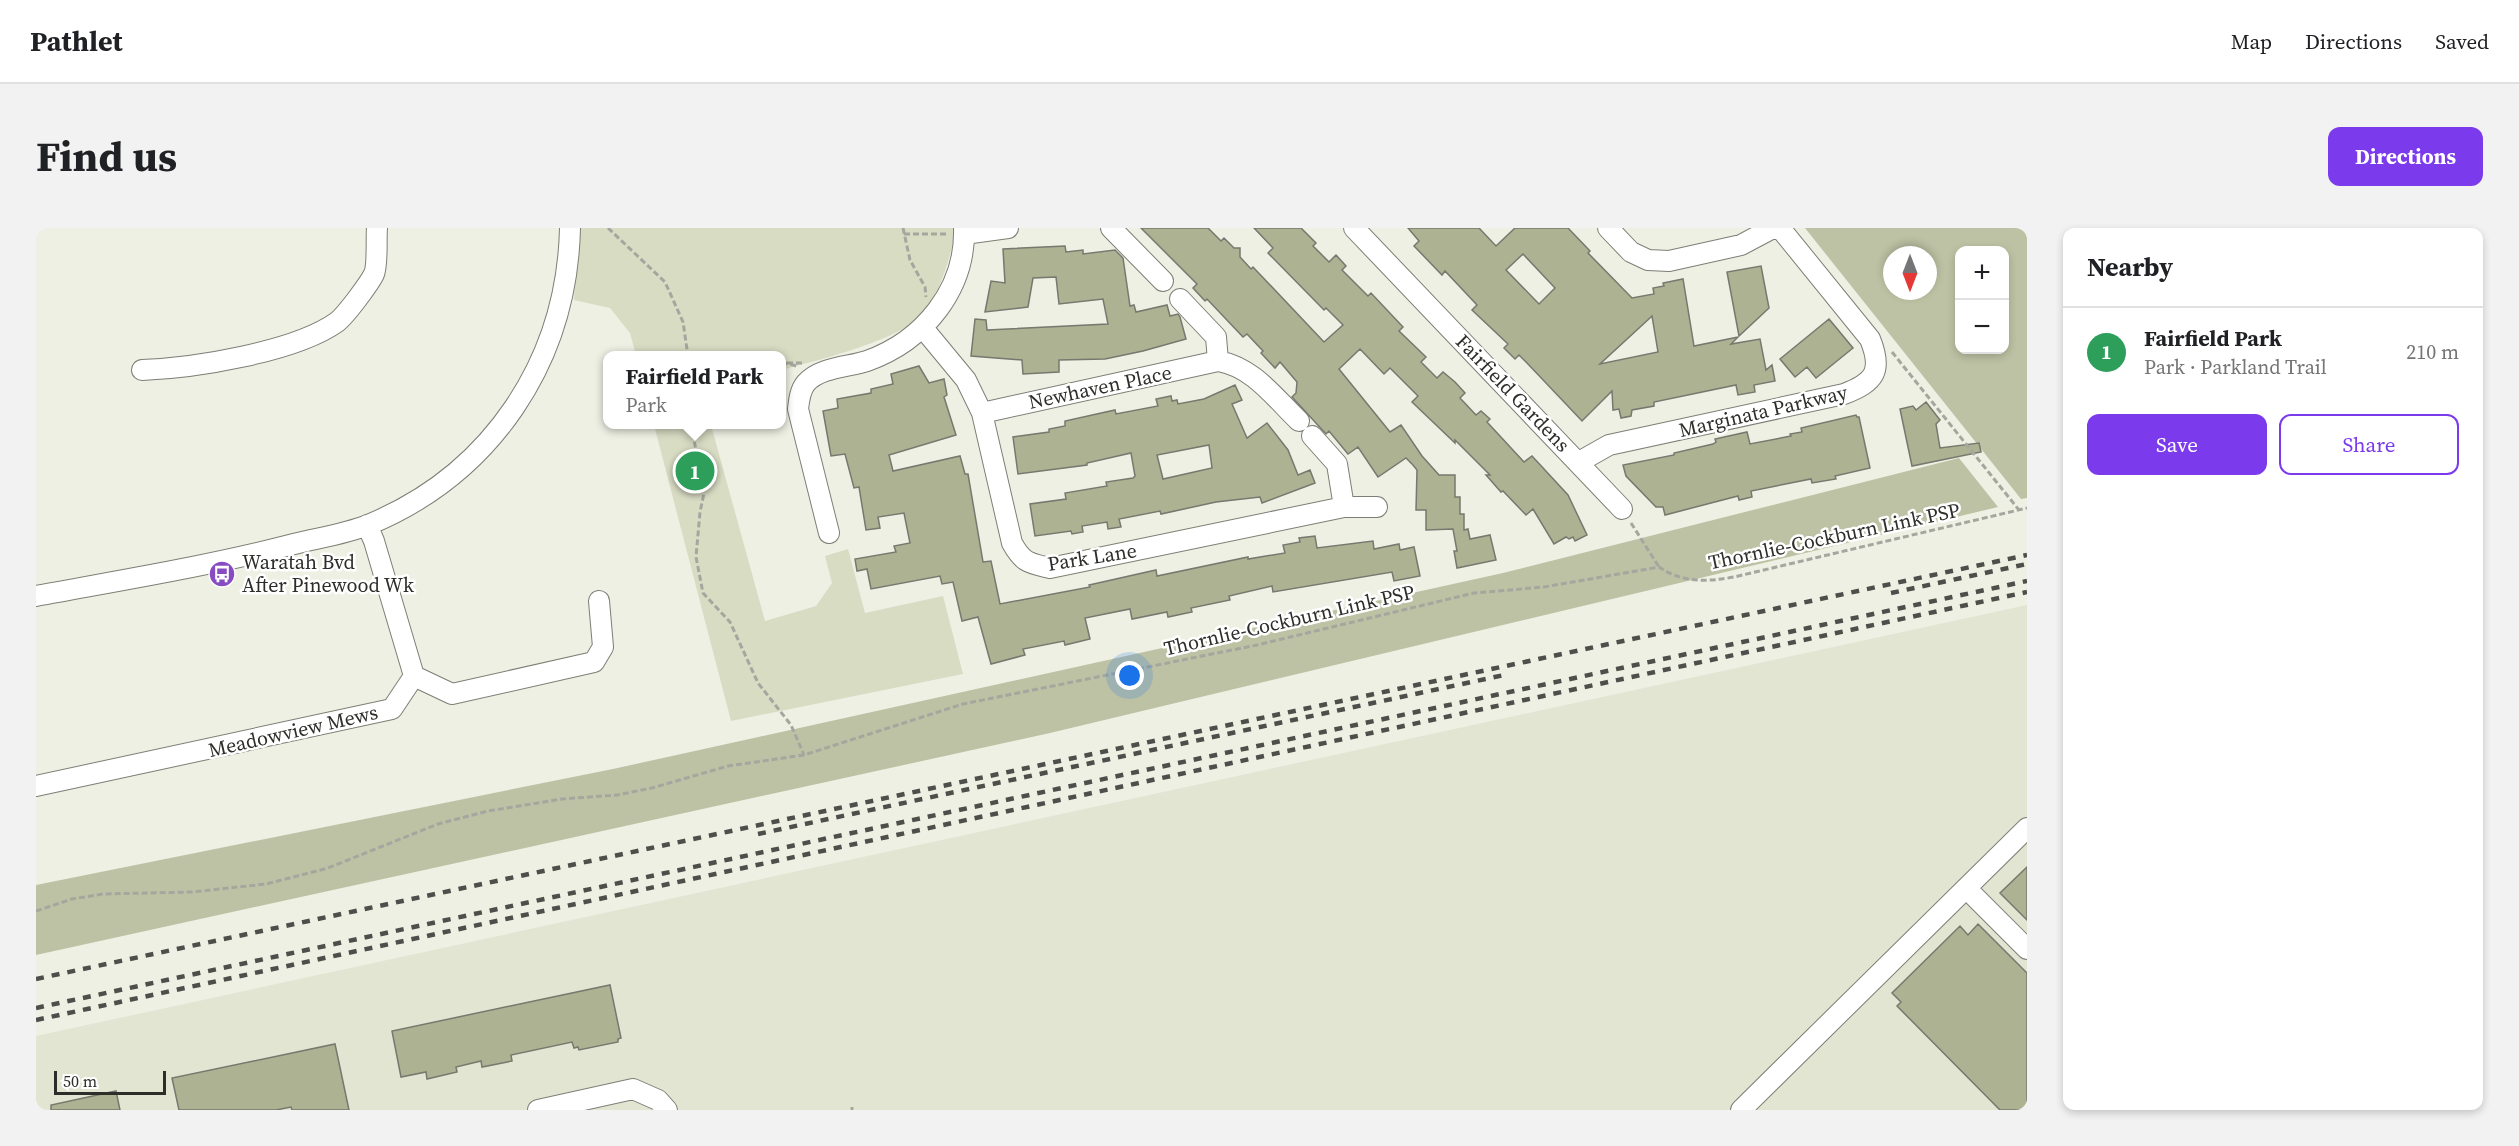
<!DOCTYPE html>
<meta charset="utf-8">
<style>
:root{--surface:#fff;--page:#f2f2f2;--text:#202124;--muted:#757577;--line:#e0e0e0;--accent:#7c3aed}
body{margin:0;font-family:"Source Serif 4",serif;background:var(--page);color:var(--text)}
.controls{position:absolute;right:18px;top:18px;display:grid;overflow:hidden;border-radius:12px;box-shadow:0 3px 9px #0003}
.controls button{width:54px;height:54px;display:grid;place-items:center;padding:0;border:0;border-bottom:2px solid var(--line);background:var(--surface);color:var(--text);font:30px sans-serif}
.compass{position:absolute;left:1847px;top:18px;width:54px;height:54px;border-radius:50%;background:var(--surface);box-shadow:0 3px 9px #0003;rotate:180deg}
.scale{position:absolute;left:18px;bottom:15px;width:112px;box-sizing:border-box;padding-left:6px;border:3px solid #2d2e2a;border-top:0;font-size:16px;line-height:21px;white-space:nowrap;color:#2d2e2a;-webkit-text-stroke:4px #fff;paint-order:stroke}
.you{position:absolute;left:1094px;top:448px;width:21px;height:21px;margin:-15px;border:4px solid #fff;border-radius:50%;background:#1a73e8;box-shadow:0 0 0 9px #1a73e833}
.badge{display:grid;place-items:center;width:39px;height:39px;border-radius:50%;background:var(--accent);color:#fff;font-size:20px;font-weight:700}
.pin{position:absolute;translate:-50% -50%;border:3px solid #fff;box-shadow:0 2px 6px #0006}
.popup{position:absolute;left:567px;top:123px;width:183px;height:78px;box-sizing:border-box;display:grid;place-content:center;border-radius:12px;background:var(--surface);filter:drop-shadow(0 2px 4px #0005);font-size:20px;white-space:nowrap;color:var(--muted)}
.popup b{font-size:22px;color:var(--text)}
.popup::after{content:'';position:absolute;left:50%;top:100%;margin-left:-12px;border:12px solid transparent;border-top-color:var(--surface)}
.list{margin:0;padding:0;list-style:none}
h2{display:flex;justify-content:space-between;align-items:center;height:78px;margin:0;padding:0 24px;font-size:26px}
h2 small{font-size:20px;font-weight:400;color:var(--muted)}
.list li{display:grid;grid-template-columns:39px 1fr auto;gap:18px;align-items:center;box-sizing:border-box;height:90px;padding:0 24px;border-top:2px solid var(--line)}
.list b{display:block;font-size:22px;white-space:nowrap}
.list p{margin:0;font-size:20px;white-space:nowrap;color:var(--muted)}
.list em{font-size:20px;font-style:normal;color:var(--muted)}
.actions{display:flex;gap:12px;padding:18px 24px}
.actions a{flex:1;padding:14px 0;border:2px solid var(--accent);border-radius:12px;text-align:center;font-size:21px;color:var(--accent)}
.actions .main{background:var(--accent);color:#fff}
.map{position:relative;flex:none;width:1991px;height:882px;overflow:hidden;border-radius:12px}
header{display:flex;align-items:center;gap:36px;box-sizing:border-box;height:84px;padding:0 30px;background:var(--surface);border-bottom:2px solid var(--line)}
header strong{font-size:28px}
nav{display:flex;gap:33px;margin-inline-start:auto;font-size:21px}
.intro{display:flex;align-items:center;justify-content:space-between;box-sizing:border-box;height:144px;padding:0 36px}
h1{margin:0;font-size:42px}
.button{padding:15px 27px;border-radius:12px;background:var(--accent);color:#fff;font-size:21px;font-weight:700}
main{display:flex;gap:36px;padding:0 36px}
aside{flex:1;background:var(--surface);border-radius:12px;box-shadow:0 3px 9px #0003}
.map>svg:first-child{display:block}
</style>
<header>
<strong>Pathlet</strong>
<nav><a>Map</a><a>Directions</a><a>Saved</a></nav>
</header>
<div class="intro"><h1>Find us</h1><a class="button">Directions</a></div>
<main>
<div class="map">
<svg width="1991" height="882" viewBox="0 0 1991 882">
<rect width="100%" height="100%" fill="#eef0e4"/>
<path fill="#e2e5d2" d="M1991,377V882H0V808Z"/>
<path fill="#d8dcc3" d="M542,0H920V4C913,31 906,59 890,82C869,112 781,132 746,142V128L600,127L594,105L574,80L538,72Z
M618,197H675L729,393L780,378L796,355L789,328L812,321L829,385L907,368L927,446L695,493Z"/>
<path fill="#bec2a4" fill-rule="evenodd" d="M1769,0H1991V270L1985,271ZM1924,22H1968V122H1924ZM1856,27H1892V63H1856Z
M1923,230L1962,279L1014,505L0,727V657L577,541L1467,345Z"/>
<path fill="#adb293" stroke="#77786e" stroke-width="1.5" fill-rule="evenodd" d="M1105,0H1172L1185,13L1188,10L1198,20H1204V29L1215,41L1217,39L1288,114L1307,97L1290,80L1288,82L1232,25L1237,20L1218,0H1265L1280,15L1277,18L1293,34L1300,27L1310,38L1306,42L1332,68L1335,65L1367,99L1363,103L1390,129L1385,134L1401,150L1407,144L1419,154L1429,165L1424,170L1440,187L1445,183L1454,191L1451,194L1488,234L1496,228L1532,267L1551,307L1539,313L1537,309L1533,311L1530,309L1518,316L1497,281L1490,287L1467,263L1465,264L1450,247H1454L1419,212V215L1376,174L1382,168L1354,140L1348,146L1324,121L1303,141L1354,204L1365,197L1386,228L1403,247H1419V269H1424V286H1428V302L1432,301L1434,311L1454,307L1460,332L1421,340L1418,323H1421L1417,301L1390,302V282H1380L1381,242L1377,237L1370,230L1342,249L1322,219L1312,226L1293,203L1290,206L1256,169L1260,165L1261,154L1244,134L1239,140L1225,125L1227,123L1211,106L1207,109L1171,71L1169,73L1157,60L1161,56Z
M1372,0H1443L1460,18L1479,0H1532L1554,23L1552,25L1596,70L1618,66L1617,60L1628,58L1627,55L1647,51L1658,118L1702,109L1695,116L1724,111L1730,142L1736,137L1739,153L1718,157L1719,164L1702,167L1700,157L1618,174V178L1596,182L1595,188L1585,190L1583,181L1577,182L1576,163L1546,193L1491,135L1483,127L1479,131L1468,120L1472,116L1436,82L1441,77L1409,43L1406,47L1378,18L1383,13ZM1487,26L1519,60L1503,76L1470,42ZM1616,88L1622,124L1564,136L1615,89Z
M1029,18L1030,24L1047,22V26L1079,22L1087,30L1094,78L1098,77L1100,84L1131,77L1134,88L1142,86L1144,89L1150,111L1107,123L1069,131L1023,132V144L987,146L986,132L935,128L939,91L950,92L951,102L1072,96L1067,71L1023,76L1020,49L997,50L992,79L949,84L955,53L969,55L967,21Z
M1725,38L1733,80L1703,108L1691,44Z
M1793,91L1817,120L1780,150L1771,139L1759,149L1744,131Z
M883,138L893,155L908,151L911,167L908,169L920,207L853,227L857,243L924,228L929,246H932L947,334L955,333L964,376L1054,359L1053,357L1120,342L1121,348L1212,329V331L1249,325L1247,317L1264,314L1263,310L1279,308L1281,320L1337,313L1338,321L1363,316L1364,322L1378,319L1384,348L1358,353L1356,344L1237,364L1236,358L1193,368L1194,372L1155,380L1156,384L1132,389L1131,384L1096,391L1094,381L1049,390L1054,411L1029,417L1028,413L987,421L989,427L955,436L942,389L926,393L917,354L906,356L904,348L835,361L831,341L821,343L819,331L860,324L858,318L874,315L868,285L842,289L844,300L830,302L823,259L818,260L809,226L795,228L787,183L802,180L801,171L835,165V161L857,156L855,146Z
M1199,157L1206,172L1196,176L1211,210L1231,195L1252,222L1262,247L1274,242L1279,255L1226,275L1224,269L1180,274L1125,286L1124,283L1083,291L1085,299L1072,301L1071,294L1046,298L1047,304L1036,306L1035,303L999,308L994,276L1030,271L1029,265L1071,258L1070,254L1097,250L1099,248L1095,225L1051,235V237L982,246L977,209L1013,204V201L1029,198V193L1079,182L1080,186L1122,178L1120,171L1135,168L1136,173L1141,172L1142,176L1168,171ZM1173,217L1176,240L1127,251L1121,227Z
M1890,174L1904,192L1900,196L1904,220L1943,215L1945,224L1876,238L1864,181L1877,178L1880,182Z
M1820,187L1821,189H1823L1834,240L1799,248L1800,251L1776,255L1775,251L1715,263L1716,269L1703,272L1702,268L1629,287L1627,279H1620L1590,248L1587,237L1638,227V225L1677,216L1680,214L1679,211L1711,204L1714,216L1755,208L1754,206L1766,204L1765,200Z
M1991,639V692L1964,665Z
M1942,696L1991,745V882H1964L1861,778L1865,774L1856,765L1924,698L1932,707Z
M574,757L585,810L582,811V814L543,822L542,819L538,820L536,814L475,827L476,833L446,839L445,833L420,839L421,844L391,851L390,844L365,849L356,803Z
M299,816L313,882H256L255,879L240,882H143L136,850Z
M80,863L84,882H15V877Z"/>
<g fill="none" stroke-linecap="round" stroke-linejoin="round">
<defs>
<path id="minor" d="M1075,0L1127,53
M1318,0L1586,281
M1572,0L1595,24L1612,32L1633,33L1705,17L1737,0
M928,6L972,0
M1144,71L1180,109L1182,133
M887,100L930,152L946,185L976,315C987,335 993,335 1014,340L1308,279H1341
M106,142C158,140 259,124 301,94C310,87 333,56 338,46C342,37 340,11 341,0
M946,185L1182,133C1217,139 1238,169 1263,193
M1276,208L1301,236L1308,279
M1543,234L1573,217L1808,166C1839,154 1847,143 1834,111L1744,0
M793,305L762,181C763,172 764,162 770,155C784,139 813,139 831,133C887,113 930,62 928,0
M0,368C86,352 173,338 258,316C282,310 309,306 332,297C456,246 531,133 534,0
M378,448L416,466L558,434L567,419L563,373
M0,558L356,481L378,448L338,313L331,297
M1930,660L1991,721
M502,882L597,861L622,872L631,882
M1705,882L1991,600"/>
</defs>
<use href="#minor" stroke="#7d7f75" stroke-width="22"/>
<path stroke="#a5a79e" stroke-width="3" stroke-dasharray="6 3" stroke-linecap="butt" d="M572,0L629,54L647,94L652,128
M867,0L874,32L889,59L890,69
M868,6H911
M1856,124L1983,282
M751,135H768
M746,137L751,135L763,139
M655,196L668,265L664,284L660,329L667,365L694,394L722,455L755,497L768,527
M1595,295L1623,339
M0,683L36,671L67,666L156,664L230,656L292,640L402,596L452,583L526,571L581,567L616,560L692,538L768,527L927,476L1221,417L1438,365L1508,359L1623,339C1647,355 1671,354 1698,349L1991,280
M816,879V882"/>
<use href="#minor" stroke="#fff" stroke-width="20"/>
<path stroke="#4e4f4a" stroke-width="4.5" stroke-dasharray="8 8" stroke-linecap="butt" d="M1855,365L1991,336
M722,606L1473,446
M0,751L1991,327
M0,780L1991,353
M0,792L1991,364"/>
</g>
<defs>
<symbol id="bus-disc" viewBox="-11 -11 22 22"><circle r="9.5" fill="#874cc2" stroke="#fff"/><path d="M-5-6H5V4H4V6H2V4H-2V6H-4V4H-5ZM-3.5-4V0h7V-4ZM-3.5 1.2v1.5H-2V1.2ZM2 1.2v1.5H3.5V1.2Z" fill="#fff"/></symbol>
</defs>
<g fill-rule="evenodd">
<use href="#bus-disc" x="171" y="331" width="30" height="30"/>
</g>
<g text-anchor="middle" stroke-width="5" stroke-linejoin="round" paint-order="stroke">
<g font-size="20" fill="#2d2e2a" stroke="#fff">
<text transform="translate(1064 159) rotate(-12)" y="7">Newhaven Place</text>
<text transform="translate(1477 165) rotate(46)" y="7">Fairfield Gardens</text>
<text transform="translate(1727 183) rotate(-13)" y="7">Marginata Parkway</text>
<text transform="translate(1798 308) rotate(-12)" y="7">Thornlie-Cockburn Link PSP</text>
<text transform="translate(1056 329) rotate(-9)" y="7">Park Lane</text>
<text transform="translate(1253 392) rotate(-13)" y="7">Thornlie-Cockburn Link PSP</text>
<text transform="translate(257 503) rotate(-13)" y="7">Meadowview Mews</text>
</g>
<g font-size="20" fill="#2d2e2a" stroke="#fff" text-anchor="start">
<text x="206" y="341">Waratah Bvd<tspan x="206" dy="23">After Pinewood Wk</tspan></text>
</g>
</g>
</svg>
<div class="controls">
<button>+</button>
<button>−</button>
</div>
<svg class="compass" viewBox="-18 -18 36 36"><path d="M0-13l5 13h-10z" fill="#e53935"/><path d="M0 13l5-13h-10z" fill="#757577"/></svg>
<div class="scale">50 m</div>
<div class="you"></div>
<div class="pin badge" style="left:659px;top:243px;background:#2e9e5b">1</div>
<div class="popup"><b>Fairfield Park</b>Park</div>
</div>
<aside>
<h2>Nearby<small></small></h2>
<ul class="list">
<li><span class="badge" style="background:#2e9e5b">1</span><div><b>Fairfield Park</b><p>Park · Parkland Trail</p></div><em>210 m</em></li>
</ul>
<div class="actions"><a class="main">Save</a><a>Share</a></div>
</aside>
</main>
